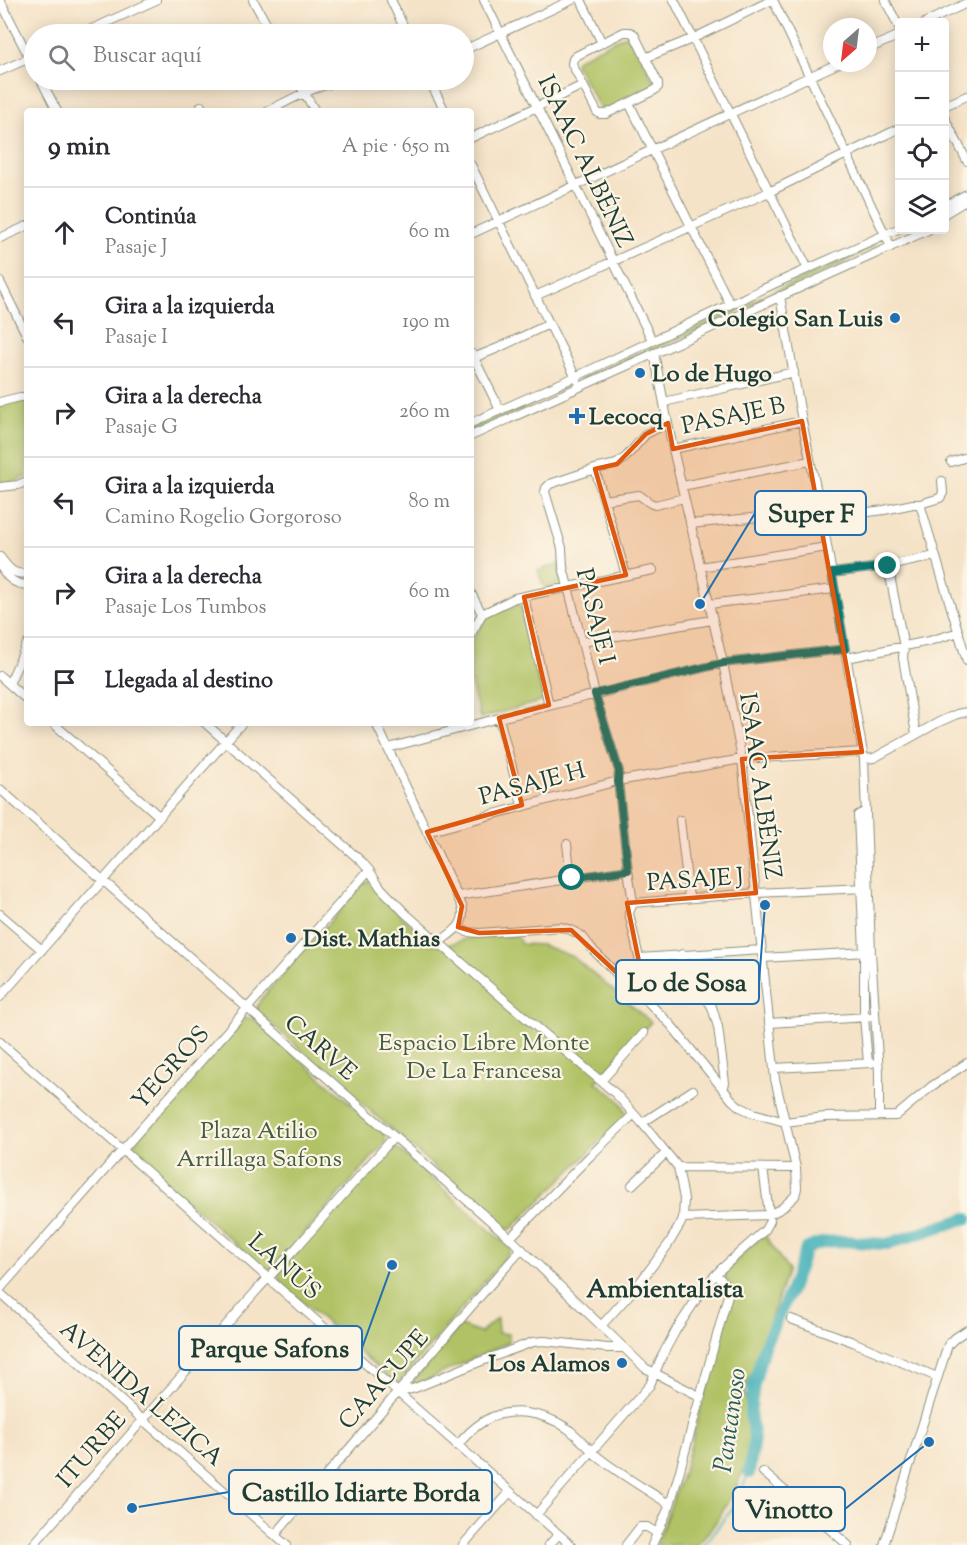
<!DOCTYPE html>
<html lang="es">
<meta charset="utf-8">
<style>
:root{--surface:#fff;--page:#f7f7f7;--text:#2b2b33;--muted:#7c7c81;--line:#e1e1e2}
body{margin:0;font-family:"Sorts Mill Goudy",serif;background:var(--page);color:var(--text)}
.controls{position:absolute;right:18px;top:18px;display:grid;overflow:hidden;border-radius:6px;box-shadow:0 3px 15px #0003}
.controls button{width:54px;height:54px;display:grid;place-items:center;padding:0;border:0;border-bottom:2px solid var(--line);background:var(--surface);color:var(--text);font:30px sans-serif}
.compass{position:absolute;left:823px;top:18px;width:54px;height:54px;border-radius:50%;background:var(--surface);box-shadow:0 3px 15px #0003;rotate:208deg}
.stop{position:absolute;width:18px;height:18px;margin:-14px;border:4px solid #0f766e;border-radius:50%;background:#fff}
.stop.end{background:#0f766e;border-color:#fff;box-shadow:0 2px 6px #0008}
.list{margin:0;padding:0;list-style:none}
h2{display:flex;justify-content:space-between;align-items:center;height:78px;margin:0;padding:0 24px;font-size:26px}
h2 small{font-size:20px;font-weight:400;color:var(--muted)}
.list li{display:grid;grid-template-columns:39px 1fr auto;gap:18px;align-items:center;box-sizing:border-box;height:90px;padding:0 24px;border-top:2px solid var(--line)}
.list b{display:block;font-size:22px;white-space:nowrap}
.list p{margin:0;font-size:20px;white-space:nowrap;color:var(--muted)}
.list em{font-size:20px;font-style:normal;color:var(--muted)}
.icon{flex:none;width:33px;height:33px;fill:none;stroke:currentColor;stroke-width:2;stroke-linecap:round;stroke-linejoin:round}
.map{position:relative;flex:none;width:967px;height:1545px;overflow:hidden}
.search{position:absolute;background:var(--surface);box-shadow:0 3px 15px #0003;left:24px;top:24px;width:450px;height:66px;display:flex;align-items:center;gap:15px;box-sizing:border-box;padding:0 21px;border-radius:33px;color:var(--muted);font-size:22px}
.panel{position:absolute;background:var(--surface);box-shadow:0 3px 15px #0003;left:24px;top:108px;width:450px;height:618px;border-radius:6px}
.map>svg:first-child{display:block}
</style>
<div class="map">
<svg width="967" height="1545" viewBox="0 0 967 1545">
<rect width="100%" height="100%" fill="#fcf5e5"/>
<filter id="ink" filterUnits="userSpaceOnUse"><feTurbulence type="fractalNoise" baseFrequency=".0167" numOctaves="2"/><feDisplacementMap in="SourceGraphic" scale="12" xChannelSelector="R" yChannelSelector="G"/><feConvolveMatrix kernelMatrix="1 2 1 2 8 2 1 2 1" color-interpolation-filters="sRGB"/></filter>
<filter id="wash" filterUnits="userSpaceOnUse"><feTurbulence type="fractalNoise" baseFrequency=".008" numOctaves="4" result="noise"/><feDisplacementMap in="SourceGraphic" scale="24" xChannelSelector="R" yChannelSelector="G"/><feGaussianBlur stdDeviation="1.35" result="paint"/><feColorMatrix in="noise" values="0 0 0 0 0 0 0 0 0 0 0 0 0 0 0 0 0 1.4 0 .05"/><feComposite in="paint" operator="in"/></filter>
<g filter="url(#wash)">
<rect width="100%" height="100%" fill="#f5e3c8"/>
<path fill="#b0c265" stroke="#68804c" stroke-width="1.5" d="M625,35H630L655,84L653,88L606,111L601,110L575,64L576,60Z
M877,244L836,267L583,382L581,379Z
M572,382L547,395L525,408L471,432V428Z
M16,401H27V477L9,483L0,484V405Z
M559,563L562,583L546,588L544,587L538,571Z
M516,604L520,605L544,701L480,718L471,684V642L487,617Z
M370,880L401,916L432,945H448L475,936H517L521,944L542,945L573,957L651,1022L596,1082C606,1090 627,1102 626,1116L511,1229L506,1230L258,1012L256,1009L261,999L364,883Z
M245,1018L254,1019L383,1132L386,1138L384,1144L273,1269L269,1271L264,1269L133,1153L131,1150L132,1146Z
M391,1147L398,1149L510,1248V1252L398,1383L393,1381L280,1282L278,1273Z
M764,1234L788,1270L745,1391L750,1439L746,1463L734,1492L714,1525L697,1545H656L684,1470L731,1298L729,1284L724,1275V1272Z
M497,1318L498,1333L509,1334V1342L416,1385L409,1386L460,1326L480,1333Z"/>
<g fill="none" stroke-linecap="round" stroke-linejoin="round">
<path stroke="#3eafb8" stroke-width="2" d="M704,1545L732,1509L749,1473"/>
<path stroke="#3eafb8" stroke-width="12" d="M749,1473L754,1438L750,1414L754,1385L764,1346L790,1292L806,1249C831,1235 860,1244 887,1244L967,1218"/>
</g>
</g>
<g filter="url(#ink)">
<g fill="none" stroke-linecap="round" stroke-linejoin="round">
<defs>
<path id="minor" d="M0,0L34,67
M253,0L272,34
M391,0L407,34
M484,0L652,340
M581,0L602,43
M674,0L808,269
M773,0L891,247
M885,0L900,29
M926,22L967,3
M624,32H630L634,34L658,83V87L655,90L606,114H600L597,112L572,64L573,59L576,56Z
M81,34L156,0
M868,49L900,35
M464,50L572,0
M645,58L694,38L772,0
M0,71L32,57
M41,80L57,111
M297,80L315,111
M429,80L445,111
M629,103L730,304
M201,106L204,111
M944,106L967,96
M268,111C296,97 319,83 351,80
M944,117L967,161
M471,138L583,85
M471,165L577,380
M944,206L967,194
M944,214L967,200
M471,234L839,63
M0,238L27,226
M0,282L27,336
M535,296L769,192L900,128
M780,296L802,421L821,511L864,759L871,952L879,1073V1116
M654,353L673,449L723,663L742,759L775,1079L796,1168L797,1188L795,1196L782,1208L769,1215L683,1218
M472,354L500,410
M471,359L498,348L549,324
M0,402L20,397H27
M664,402L794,372
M471,423L575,377L776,283L900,228
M471,436L928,230
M673,449L802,421
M951,462L967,457
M595,469L626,575
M682,486L810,461
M0,487L18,485L27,481
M604,500L639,495L650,503L655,505L684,498
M920,504L967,661
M822,518L884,510L913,504H920L940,498L943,493L942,481
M690,524L821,511
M0,557C8,567 13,576 27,573
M0,565C6,577 13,584 27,585
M888,566L904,647L903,658L916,734
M700,567L827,547
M832,573L888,566L935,556
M471,593L482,614
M524,597L549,705
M709,604L834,589
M471,634L482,614L515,598L653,570
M582,642L712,620
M847,658L929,641L959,632
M0,676L27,700
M9,684L27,644
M499,718L522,805
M53,723L160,817
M205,723L361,861L369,870L381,888L405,913L507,1002L615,1093L642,1123L678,1167L684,1199L683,1218L681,1223L668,1245L638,1285L601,1326
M376,723L462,906C467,926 452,932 438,943
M388,748L499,718L723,663L845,649
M864,759L874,758L939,722L957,714L967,712
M0,789L247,1008L510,1238L645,1368L701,1397
M866,811L858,815L864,952V1017L868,1063
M680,820L689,898
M427,832L618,781L742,759L862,752
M567,844L571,878
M458,896L628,870
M633,903L756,893L865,888
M0,914L42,950
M458,927L467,932L479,933L561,927L571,930L582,936L593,950L634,991L647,1001L671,1025L732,1100L740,1107L753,1113L785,1122L825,1117L896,1116L932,1086L967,1063
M682,954L689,971L712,1007L718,1027L725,1083L723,1089
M639,958L762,950
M762,958L867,952
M0,997L242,723
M647,1001L643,986L639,958L629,913L633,903L628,870L618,781L619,771L595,694L563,567L562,548L545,492L546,488L550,484L595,469L617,464L626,457L646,434L668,423
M769,1023L868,1017
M0,1042L571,1545
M774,1068L871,1063
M602,1080L644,1033
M642,1123L693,1090
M678,1167L796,1168
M632,1185L666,1153
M510,1238L590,1156L634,1114
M0,1289L369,870
M0,1293L143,1420L286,1545
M791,1319L853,1342L937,1377
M398,1393L415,1388L479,1362L533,1342L544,1341L607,1348H624
M457,1446C465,1436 473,1428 484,1421C510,1406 543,1412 567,1428C578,1436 587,1447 597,1456C619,1474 646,1489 670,1505
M763,1472L848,1545
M536,1515L650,1385L662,1356L676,1330L706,1285L721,1269L765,1230L770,1221L763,1168
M275,1535L489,1286L522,1249
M33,1545L258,1289L297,1247L394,1137
M463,1545L510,1492
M549,1545L558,1535
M626,1545L640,1527H647L657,1533
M652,1545L670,1505L680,1470L728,1295C729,1286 722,1281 716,1274
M884,1545L948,1345L955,1338L967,1330"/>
</defs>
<use href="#minor" stroke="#8a907e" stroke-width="10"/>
<use href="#minor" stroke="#fff" stroke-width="8"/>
</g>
</g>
<g fill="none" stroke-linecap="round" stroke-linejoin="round" filter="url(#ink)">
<path stroke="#0f766e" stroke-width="8" d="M572,878L628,870L618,781L619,771L595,694L723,663L845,649L832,573L888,566"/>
</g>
<path fill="#de580e" fill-opacity="0.2" stroke="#de580e" stroke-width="4.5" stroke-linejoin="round" d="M802,421L862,752L742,759L756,893L627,903L647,1001L571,930L479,933L458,927L462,906L427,832L522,805L499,718L549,705L524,597L626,575L595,469L617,464L646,434L668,423L673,449Z"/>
<g fill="#1f6fb2" stroke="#fcf5e5" stroke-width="2">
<circle cx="895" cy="318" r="6"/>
<circle cx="640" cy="373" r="6"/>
<path d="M574 407h6v6h6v6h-6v6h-6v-6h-6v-6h6z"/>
<circle cx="291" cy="938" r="6"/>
<circle cx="622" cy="1363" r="6"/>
</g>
<g text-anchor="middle" stroke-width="4.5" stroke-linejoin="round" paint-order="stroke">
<g font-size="24" fill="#1f3d34" stroke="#fcf5e5">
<text transform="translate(586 161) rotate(64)" y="8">ISAAC ALBÉNIZ</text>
<text transform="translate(733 415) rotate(-12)" y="8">PASAJE B</text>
<text transform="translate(596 616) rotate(76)" y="8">PASAJE I</text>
<text transform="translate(532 783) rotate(-15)" y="8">PASAJE H</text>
<text transform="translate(761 786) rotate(82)" y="8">ISAAC ALBÉNIZ</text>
<text transform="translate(695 879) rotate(-4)" y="8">PASAJE J</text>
<text transform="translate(321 1047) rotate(41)" y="8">CARVE</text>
<text transform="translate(170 1067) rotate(-48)" y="8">YEGROS</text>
<text transform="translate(285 1266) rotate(41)" y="8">LANÚS</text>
<text transform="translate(383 1379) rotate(-49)" y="8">CAACUPE</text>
<text transform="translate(142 1393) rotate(41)" y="8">AVENIDA LEZICA</text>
<text transform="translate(91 1449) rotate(-49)" y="8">ITURBE</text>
</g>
<g font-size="24" font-weight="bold" fill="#1f3d34" stroke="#fcf5e5" text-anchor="start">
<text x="883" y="326" text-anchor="end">Colegio San Luis</text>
<text x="652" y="381">Lo de Hugo</text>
<text x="589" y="424">Lecocq</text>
<text x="303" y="946">Dist. Mathias</text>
<text x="610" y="1371" text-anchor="end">Los Alamos</text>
</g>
<g font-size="24" fill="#435e40" stroke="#fcf5e5">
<text x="484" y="1050">Espacio Libre Monte<tspan x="484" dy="28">De La Francesa</tspan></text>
<text x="259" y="1138">Plaza Atilio<tspan x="259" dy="28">Arrillaga Safons</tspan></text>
</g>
<g font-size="26" font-weight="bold" fill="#1f3d34" stroke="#fcf5e5">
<text x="665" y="1297">Ambientalista</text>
</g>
<g font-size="26" font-style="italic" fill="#285f5c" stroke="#fcf5e5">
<text transform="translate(729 1420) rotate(-82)" y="9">Pantanoso</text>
</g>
</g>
<path fill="none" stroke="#1f6fb2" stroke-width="2" d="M700 604L755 513M765 905L759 982M392 1265L362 1348M132 1508L229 1492M929 1442L845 1509"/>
<g fill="#1f6fb2" stroke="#fcf5e5" stroke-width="2">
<circle cx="700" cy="604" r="6"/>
<circle cx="765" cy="905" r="6"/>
<circle cx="392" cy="1265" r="6"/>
<circle cx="132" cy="1508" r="6"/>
<circle cx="929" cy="1442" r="6"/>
</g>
<g fill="#fcf5e5" stroke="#1f6fb2" stroke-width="2">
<rect x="755" y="491" width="111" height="44" rx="6"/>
<rect x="616" y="960" width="143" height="44" rx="6"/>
<rect x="179" y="1326" width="183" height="44" rx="6"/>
<rect x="229" y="1470" width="263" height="44" rx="6"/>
<rect x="733" y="1487" width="112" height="44" rx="6"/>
</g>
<g font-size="26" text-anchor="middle" font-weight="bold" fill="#1f3d34">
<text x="811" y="522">Super F</text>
<text x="687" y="991">Lo de Sosa</text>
<text x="270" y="1357">Parque Safons</text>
<text x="361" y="1501">Castillo Idiarte Borda</text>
<text x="789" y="1518">Vinotto</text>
</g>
</svg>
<div class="controls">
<button>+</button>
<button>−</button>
<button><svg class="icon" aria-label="locate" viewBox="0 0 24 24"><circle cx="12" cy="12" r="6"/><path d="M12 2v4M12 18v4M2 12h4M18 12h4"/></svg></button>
<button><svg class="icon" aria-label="layers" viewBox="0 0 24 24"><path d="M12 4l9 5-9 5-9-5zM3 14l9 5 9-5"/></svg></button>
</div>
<svg class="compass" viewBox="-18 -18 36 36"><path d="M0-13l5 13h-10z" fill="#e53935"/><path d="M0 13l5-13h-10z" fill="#7c7c81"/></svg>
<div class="stop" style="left:572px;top:878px"></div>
<div class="stop end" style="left:888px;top:566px"></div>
<div class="search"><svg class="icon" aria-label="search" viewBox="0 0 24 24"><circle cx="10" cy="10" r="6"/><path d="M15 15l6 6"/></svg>Buscar aquí</div>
<section class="panel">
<h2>9 min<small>A pie · 650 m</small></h2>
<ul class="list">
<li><svg class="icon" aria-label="ahead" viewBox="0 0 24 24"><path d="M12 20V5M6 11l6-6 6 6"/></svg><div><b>Continúa</b><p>Pasaje J</p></div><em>60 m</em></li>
<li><svg class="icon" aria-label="left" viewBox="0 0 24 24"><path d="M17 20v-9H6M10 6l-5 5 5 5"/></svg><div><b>Gira a la izquierda</b><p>Pasaje I</p></div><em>190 m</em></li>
<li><svg class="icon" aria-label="right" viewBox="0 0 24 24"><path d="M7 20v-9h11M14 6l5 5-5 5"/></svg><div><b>Gira a la derecha</b><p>Pasaje G</p></div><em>260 m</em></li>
<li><svg class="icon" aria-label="left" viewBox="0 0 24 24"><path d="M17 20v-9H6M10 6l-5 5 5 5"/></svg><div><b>Gira a la izquierda</b><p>Camino Rogelio Gorgoroso</p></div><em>80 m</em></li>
<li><svg class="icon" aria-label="right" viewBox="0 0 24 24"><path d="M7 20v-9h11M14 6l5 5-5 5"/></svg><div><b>Gira a la derecha</b><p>Pasaje Los Tumbos</p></div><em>60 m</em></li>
<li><svg class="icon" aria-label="arrive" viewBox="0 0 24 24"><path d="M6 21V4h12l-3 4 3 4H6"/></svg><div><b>Llegada al destino</b></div></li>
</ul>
</section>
</div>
